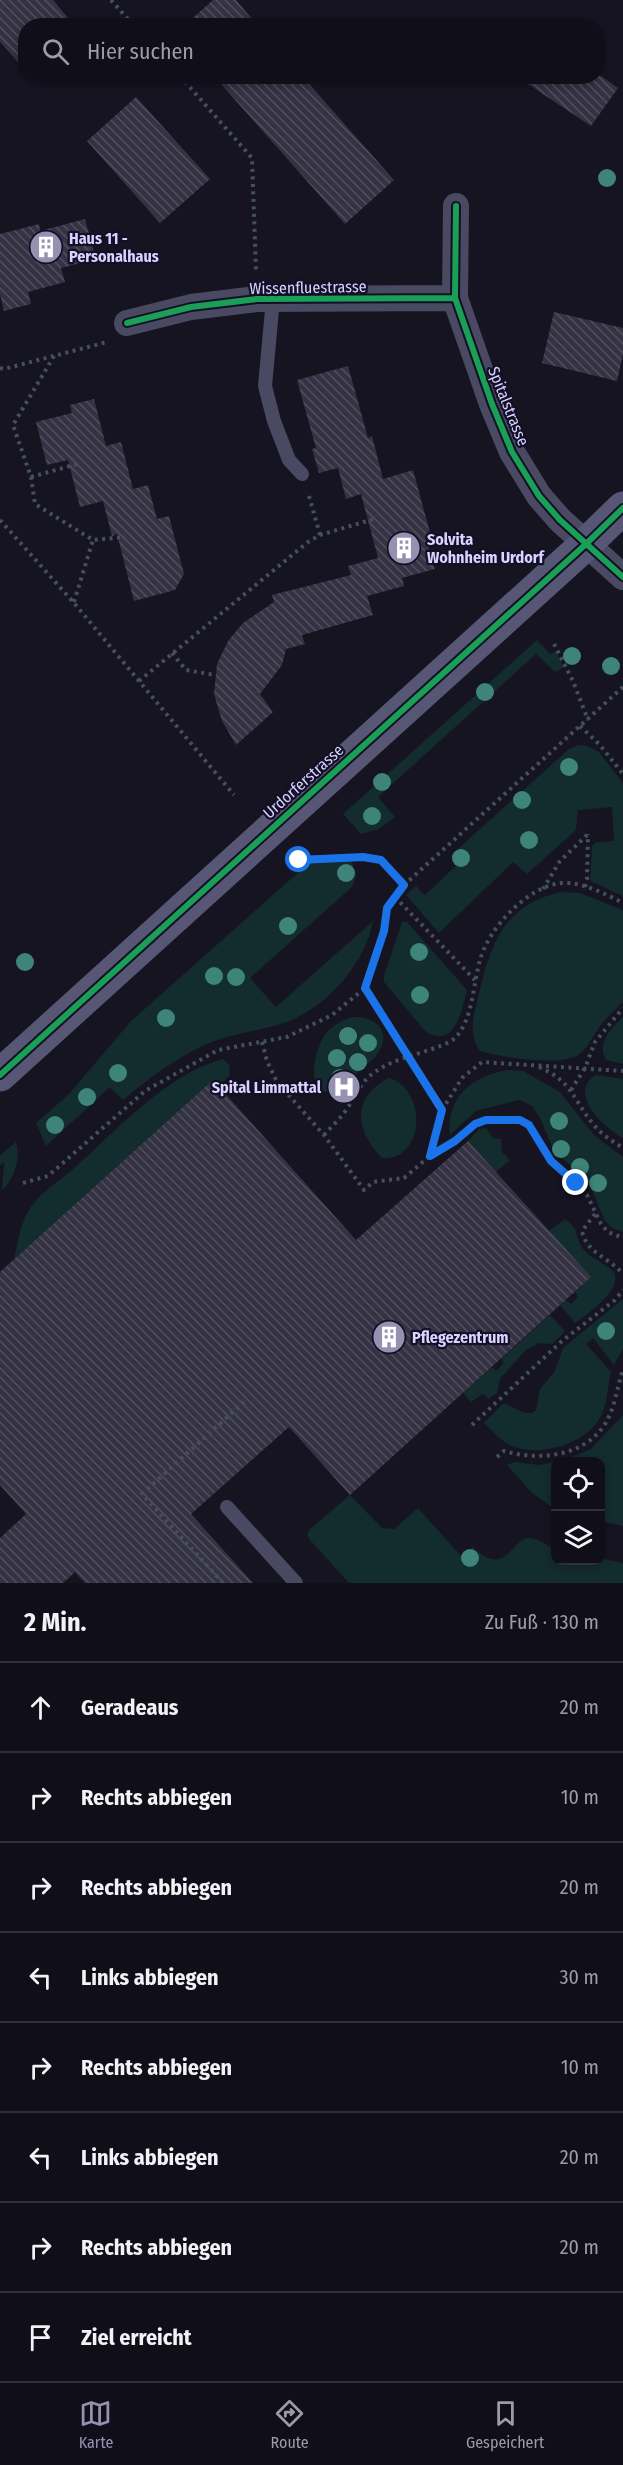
<!DOCTYPE html>
<html lang="de">
<meta charset="utf-8">
<style>
:root{--surface:#100f19;--page:#1e1d26;--text:#f1f3f6;--muted:#9c9ca2;--line:#302f38;--accent:#9591b1}
body{margin:0;font-family:"Fira Sans Condensed",sans-serif;background:var(--page);color:var(--text)}
.controls{position:absolute;right:18px;bottom:18px;display:grid;overflow:hidden;border-radius:12px;box-shadow:0 3px 9px #0003}
.controls button{width:54px;height:54px;display:grid;place-items:center;padding:0;border:0;border-bottom:2px solid var(--line);background:var(--surface);color:var(--text);font:30px sans-serif}
.stop{position:absolute;width:18px;height:18px;margin:-14px;border:4px solid #1a73e8;border-radius:50%;background:#fff}
.stop.end{background:#1a73e8;border-color:#fff;box-shadow:0 2px 6px #0008}
.list{margin:0;padding:0;list-style:none}
h2{display:flex;justify-content:space-between;align-items:center;height:78px;margin:0;padding:0 24px;font-size:26px}
h2 small{font-size:20px;font-weight:400;color:var(--muted)}
.list li{display:grid;grid-template-columns:39px 1fr auto;gap:18px;align-items:center;box-sizing:border-box;height:90px;padding:0 24px;border-top:2px solid var(--line)}
.list b{display:block;font-size:22px;white-space:nowrap}
.list em{font-size:20px;font-style:normal;color:var(--muted)}
.icon{flex:none;width:33px;height:33px;fill:none;stroke:currentColor;stroke-width:2;stroke-linecap:round;stroke-linejoin:round}
.map{position:relative;flex:none;width:623px;height:1583px;overflow:hidden}
.search{position:absolute;background:var(--surface);box-shadow:0 3px 9px #0003;left:18px;right:18px;top:18px;height:66px;display:flex;align-items:center;gap:15px;box-sizing:border-box;padding:0 21px;border-radius:24px;color:var(--muted);font-size:22px}
.sheet{height:798px;background:var(--surface)}
nav{display:flex;justify-content:space-around;align-items:center;box-sizing:border-box;height:84px;border-top:2px solid var(--line);background:var(--surface);font-size:16px;color:var(--muted)}
nav a{display:grid;justify-items:center;gap:3px}
nav .on{color:var(--accent)}
.map>svg:first-child{display:block}
</style>
<div class="map">
<svg width="623" height="1583" viewBox="0 0 623 1583">
<defs>
<pattern id="building-back-hatch" width="6" height="6" patternUnits="userSpaceOnUse" patternTransform="scale(1.5)"><rect width="6" height="6" fill="#343243"/><path d="M-1 5l2 2M0 0l6 6M5-1l2 2" fill="none" stroke="#514f5f"/></pattern>
</defs>
<rect width="100%" height="100%" fill="#161421"/>
<path fill="#132c2d" d="M537,640L550,654L556,652L564,667L555,672L536,654L378,797L395,817L379,829L361,834L343,814Z
M579,745L587,746L599,752L623,783V896L590,881L592,846L597,842L614,841L612,807L578,810L576,830L527,874L513,862L439,933L406,895L416,886L425,895L458,864L451,855L569,749Z
M311,861H352L356,876L353,886L250,978L276,1007L373,921C365,964 328,1006 287,1022C261,1031 233,1033 207,1044C176,1058 149,1078 123,1100L110,1087L46,1146L36,1123L69,1094L131,1021Z
M561,892L580,893L623,910V1002C615,1010 607,1017 600,1026C594,1035 589,1045 581,1053C566,1068 500,1057 480,1051C468,1033 473,1018 478,998C490,946 502,905 561,892Z
M402,922H407L467,990C462,1009 455,1051 425,1031L384,982V976Z
M352,1017C378,1016 394,1034 375,1057C370,1063 363,1067 358,1072C351,1079 350,1089 339,1091C302,1101 313,1048 328,1031C335,1024 343,1020 352,1017Z
M623,1017V1064L606,1060C596,1044 611,1028 623,1017Z
M223,1059L230,1066L229,1076L218,1087L14,1259C18,1242 20,1223 31,1207C40,1193 59,1181 72,1170C115,1132 166,1074 223,1059Z
M507,1070L523,1071L560,1092L594,1135L623,1157V1232L612,1228L605,1221L589,1183L574,1168L555,1153L540,1118L532,1106L519,1100L476,1111L450,1135C446,1097 471,1077 507,1070Z
M596,1075L623,1079V1138C605,1128 566,1093 596,1075Z
M389,1078C428,1089 425,1162 382,1158C355,1131 351,1097 389,1078Z
M486,1128L493,1138L501,1139L502,1152L510,1160L496,1172L468,1141L479,1129Z
M16,1142C21,1160 14,1178 2,1191L4,1162L0,1165V1155Z
M565,1219C568,1222 573,1225 575,1229C578,1236 578,1243 584,1250C592,1259 605,1263 614,1272C623,1289 588,1314 575,1323L560,1305L566,1300L571,1304L578,1297L575,1292L590,1277L549,1231Z
M623,1299V1349L614,1365L593,1338L586,1344L611,1372C607,1386 608,1405 600,1418C585,1445 536,1459 508,1444C499,1439 491,1430 484,1423L504,1403L525,1413H532L536,1410L540,1389L555,1371L563,1348Z
M550,1315L565,1331L552,1344L539,1343L526,1350L500,1379L497,1393L489,1399L483,1394L471,1402L463,1393L492,1367L496,1371L504,1363L501,1359Z
M623,1415V1526L601,1521L600,1462L557,1461L567,1459L591,1449Z
M514,1462L539,1465L555,1462V1509L532,1493L507,1465Z
M350,1495L382,1528L394,1529L418,1508L462,1557L473,1547C506,1579 511,1539 529,1538C538,1538 547,1546 555,1549L556,1560H600L601,1558L623,1563V1583H349L310,1540L307,1534L310,1529Z"/>
<path fill="url(#building-back-hatch)" d="M0,0H53L75,26H26V71L0,42Z
M213,0H236L258,26H184Z
M214,76H302L394,180L345,224Z
M516,76H601L618,88L591,126Z
M136,97L210,179L160,223L87,141Z
M85,219L96,259L61,268L65,282L28,292L31,304L4,311L0,294V234L39,224L40,231Z
M554,312L623,328V354L617,381L542,363Z
M348,366L368,438L372,436L383,479L413,470L431,536L426,538L435,569L402,578L404,586L367,596L373,615L302,635L305,644L286,649L282,665L260,694L273,712L236,745L222,721L214,694L217,664L228,641L243,623L274,602L272,595L351,575L348,566L378,558L361,494L346,499L338,468L319,473L312,449L316,448L297,380Z
M94,399L106,446L121,442L133,489L148,485L157,519L169,516L184,574L175,590L134,601L117,534L112,536L103,501L80,507L68,460L47,465L36,422L72,413L70,405Z
M213,1080L356,1240L468,1141L591,1277L350,1495L289,1427L191,1514L253,1583H85L75,1572L63,1583H0V1538L26,1514L0,1485V1272Z"/>
<g fill="none" stroke-linecap="round" stroke-linejoin="round">
<path stroke="#44505f" stroke-width="4" stroke-dasharray="3 4.5" stroke-linecap="butt" d="M111,0L134,26
M180,76L252,158L256,271
M54,356L13,425L31,477L35,504L93,540L125,537
M0,368L4,369L107,342
M31,477L77,464
M309,496L320,535
M0,520L74,603L234,795
M74,602L93,540
M554,644L573,681L588,720
M172,653L186,670L215,675
M139,681L308,542L320,535L374,519
M580,726L600,745L623,774
M299,859L363,857L381,860L404,885
M585,887L587,879L588,834
M543,889L560,861L588,834
M395,897L475,980
M262,1042L267,1061L277,1082L324,1135L364,1190L373,1182L404,1178L430,1156L442,1110L365,988L384,931L387,908L404,885L623,687
M539,1067C573,1082 572,1098 593,1124C601,1134 612,1141 623,1148
M571,1090L585,1068L595,1042L623,1008
M442,1110L462,1078L482,1062L623,1071
M324,1135C332,1126 342,1117 348,1107C362,1087 360,1080 383,1067C401,1056 443,1049 455,1038C473,1020 473,984 480,960C488,929 528,885 563,883C582,882 606,894 623,903
M430,1156L455,1141L475,1124L486,1120H520L529,1125L551,1161L587,1195L601,1224L608,1232L623,1238
M23,1183L48,1176L145,1091L218,1050L287,1037L332,1015L365,988
M595,1214L582,1231C587,1254 609,1257 623,1274
M472,1425L562,1341L615,1300L623,1290
M497,1457L504,1451C539,1461 584,1457 605,1424C615,1408 617,1387 623,1370
M223,1583L142,1494L244,1402"/>
<path stroke="#4a4962" stroke-width="14" d="M273,299L265,386L274,421L289,460L302,474
M227,1507L296,1583"/>
<path stroke="#4a4962" stroke-width="26" d="M456,206L455,298L492,404L512,452L539,496L560,520L623,577
M127,323L191,307L257,299L455,298"/>
<path stroke="#575674" stroke-width="33" d="M0,1075L586,544L623,508"/>
<defs>
<path id="cycleway" d="M456,206L455,298L492,404L512,452L539,496L560,520L623,577
M127,323L191,307L257,299L455,298
M0,1075L586,544L623,508"/>
</defs>
<use href="#cycleway" stroke="#130f26" stroke-width="10"/>
<use href="#cycleway" stroke="#1a9f57" stroke-width="6"/>
</g>
<g fill="#3e8478">
<circle cx="607" cy="178" r="9"/>
<circle cx="572" cy="656" r="9"/>
<circle cx="611" cy="666" r="9"/>
<circle cx="485" cy="692" r="9"/>
<circle cx="569" cy="767" r="9"/>
<circle cx="382" cy="782" r="9"/>
<circle cx="522" cy="800" r="9"/>
<circle cx="372" cy="816" r="9"/>
<circle cx="529" cy="840" r="9"/>
<circle cx="461" cy="858" r="9"/>
<circle cx="346" cy="873" r="9"/>
<circle cx="288" cy="926" r="9"/>
<circle cx="419" cy="952" r="9"/>
<circle cx="25" cy="962" r="9"/>
<circle cx="214" cy="976" r="9"/>
<circle cx="236" cy="977" r="9"/>
<circle cx="420" cy="995" r="9"/>
<circle cx="166" cy="1018" r="9"/>
<circle cx="348" cy="1036" r="9"/>
<circle cx="368" cy="1043" r="9"/>
<circle cx="337" cy="1058" r="9"/>
<circle cx="358" cy="1062" r="9"/>
<circle cx="118" cy="1073" r="9"/>
<circle cx="340" cy="1078" r="9"/>
<circle cx="87" cy="1097" r="9"/>
<circle cx="559" cy="1121" r="9"/>
<circle cx="55" cy="1125" r="9"/>
<circle cx="561" cy="1149" r="9"/>
<circle cx="580" cy="1167" r="9"/>
<circle cx="598" cy="1183" r="9"/>
<circle cx="606" cy="1331" r="9"/>
<circle cx="470" cy="1558" r="9"/>
</g>
<g fill="none" stroke-linecap="round" stroke-linejoin="round">
<path stroke="#1a73e8" stroke-width="8" d="M299,860L363,857L381,860L404,885L387,908L384,931L365,988L442,1110L430,1156L455,1141L475,1124L486,1120H520L529,1125L551,1161L576,1183"/>
</g>
<defs>
<symbol id="building-disc" viewBox="-11 -11 22 22"><circle r="9.5" fill="#9591b1" stroke="#130f26"/><path d="M-4-6H4V6H1V3H-1V6H-4ZM-2.5-4.3h1.7v1.8h-1.7ZM.8-4.3h1.7v1.8H.8ZM-2.5-1h1.7V.8h-1.7ZM.8-1h1.7V.8H.8Z" fill="#fff"/></symbol>
<symbol id="hospital-disc" viewBox="-11 -11 22 22"><circle r="9.5" fill="#9591b1" stroke="#130f26"/><path d="M-5-5h3v3.5h4V-5h3V5h-3V1.5h-4V5h-3Z" fill="#fff"/></symbol>
</defs>
<g fill-rule="evenodd">
<use href="#building-disc" x="27" y="228" width="38" height="38"/>
<use href="#building-disc" x="385" y="529" width="38" height="38"/>
<use href="#hospital-disc" x="325" y="1068" width="38" height="38"/>
<use href="#building-disc" x="370" y="1318" width="38" height="38"/>
</g>
<g text-anchor="middle" stroke-width="4.5" stroke-linejoin="round" paint-order="stroke">
<g font-size="16" font-weight="bold" fill="#d9d4ff" stroke="#130f26" text-anchor="start">
<text x="69" y="244">Haus 11 -<tspan x="69" dy="18">Personalhaus</tspan></text>
<text x="427" y="545">Solvita<tspan x="427" dy="18">Wohnheim Urdorf</tspan></text>
<text x="321" y="1093" text-anchor="end">Spital Limmattal</text>
<text x="412" y="1343">Pflegezentrum</text>
</g>
<g font-size="16" fill="#d9d4ff" stroke="#130f26">
<text transform="translate(308 287) rotate(-1)" y="6">Wissenfluestrasse</text>
<text transform="translate(509 406) rotate(68)" y="6">Spitalstrasse</text>
<text transform="translate(303 781) rotate(-42)" y="6">Urdorferstrasse</text>
</g>
</g>
</svg>
<div class="controls">
<button><svg class="icon" aria-label="locate" viewBox="0 0 24 24"><circle cx="12" cy="12" r="6"/><path d="M12 2v4M12 18v4M2 12h4M18 12h4"/></svg></button>
<button><svg class="icon" aria-label="layers" viewBox="0 0 24 24"><path d="M12 4l9 5-9 5-9-5zM3 14l9 5 9-5"/></svg></button>
</div>
<div class="stop" style="left:299px;top:860px"></div>
<div class="stop end" style="left:576px;top:1183px"></div>
<div class="search"><svg class="icon" aria-label="search" viewBox="0 0 24 24"><circle cx="10" cy="10" r="6"/><path d="M15 15l6 6"/></svg>Hier suchen</div>
</div>
<section class="sheet">
<h2>2 Min.<small>Zu Fuß · 130 m</small></h2>
<ul class="list">
<li><svg class="icon" aria-label="ahead" viewBox="0 0 24 24"><path d="M12 20V5M6 11l6-6 6 6"/></svg><div><b>Geradeaus</b></div><em>20 m</em></li>
<li><svg class="icon" aria-label="right" viewBox="0 0 24 24"><path d="M7 20v-9h11M14 6l5 5-5 5"/></svg><div><b>Rechts abbiegen</b></div><em>10 m</em></li>
<li><svg class="icon" aria-label="right" viewBox="0 0 24 24"><path d="M7 20v-9h11M14 6l5 5-5 5"/></svg><div><b>Rechts abbiegen</b></div><em>20 m</em></li>
<li><svg class="icon" aria-label="left" viewBox="0 0 24 24"><path d="M17 20v-9H6M10 6l-5 5 5 5"/></svg><div><b>Links abbiegen</b></div><em>30 m</em></li>
<li><svg class="icon" aria-label="right" viewBox="0 0 24 24"><path d="M7 20v-9h11M14 6l5 5-5 5"/></svg><div><b>Rechts abbiegen</b></div><em>10 m</em></li>
<li><svg class="icon" aria-label="left" viewBox="0 0 24 24"><path d="M17 20v-9H6M10 6l-5 5 5 5"/></svg><div><b>Links abbiegen</b></div><em>20 m</em></li>
<li><svg class="icon" aria-label="right" viewBox="0 0 24 24"><path d="M7 20v-9h11M14 6l5 5-5 5"/></svg><div><b>Rechts abbiegen</b></div><em>20 m</em></li>
<li><svg class="icon" aria-label="arrive" viewBox="0 0 24 24"><path d="M6 21V4h12l-3 4 3 4H6"/></svg><div><b>Ziel erreicht</b></div></li>
</ul>
</section>
<nav>
<a class="on"><svg class="icon" aria-label="map" viewBox="0 0 24 24"><path d="M3 6l6-2 6 2 6-2v14l-6 2-6-2-6 2zM9 4v14M15 6v14"/></svg>Karte</a>
<a><svg class="icon" aria-label="directions" viewBox="0 0 24 24"><path d="M12 3l9 9-9 9-9-9zM9 14v-3h6M13 9l2 2-2 2"/></svg>Route</a>
<a><svg class="icon" aria-label="saved" viewBox="0 0 24 24"><path d="M7 4h10v16l-5-4-5 4z"/></svg>Gespeichert</a>
</nav>
